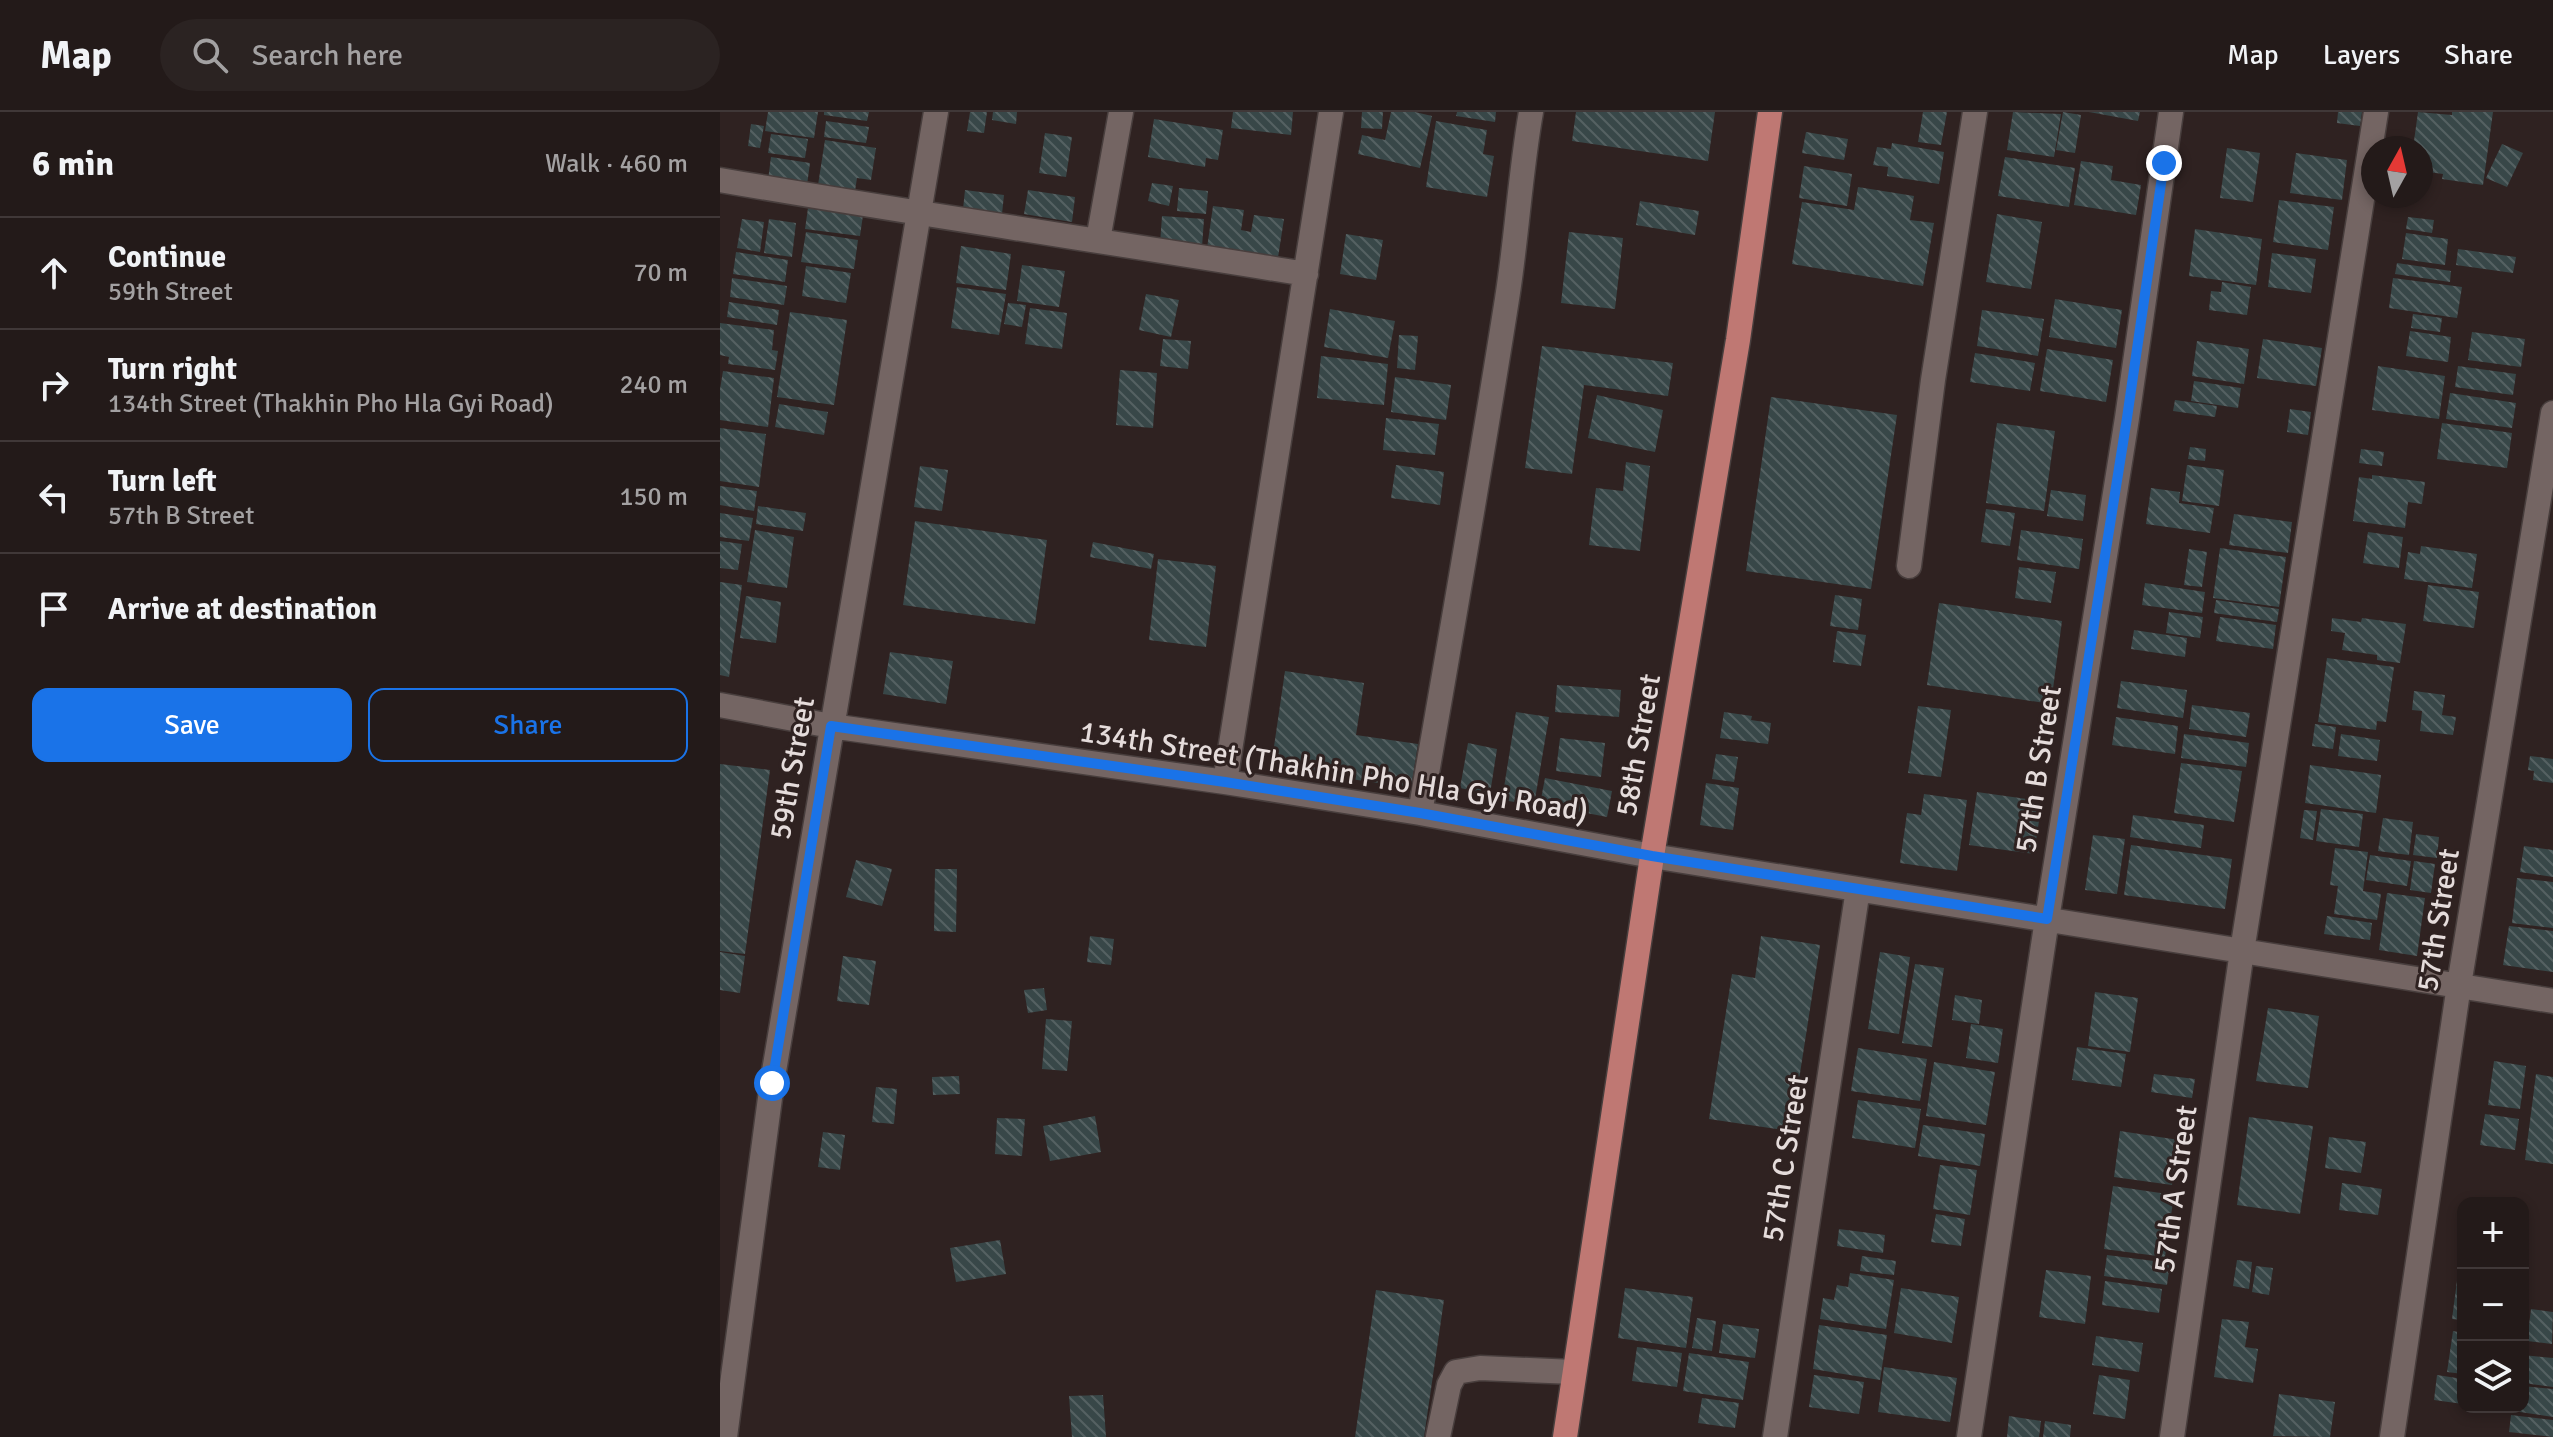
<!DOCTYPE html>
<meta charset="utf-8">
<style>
:root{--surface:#231a19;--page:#2b2322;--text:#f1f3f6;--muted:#a3a1a2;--line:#403838;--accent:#1a73e8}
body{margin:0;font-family:Signika,sans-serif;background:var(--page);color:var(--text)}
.controls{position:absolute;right:24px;bottom:24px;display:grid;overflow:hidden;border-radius:16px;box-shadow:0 4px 12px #0003}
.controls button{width:72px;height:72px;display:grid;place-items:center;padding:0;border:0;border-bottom:2px solid var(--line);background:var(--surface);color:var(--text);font:40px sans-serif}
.compass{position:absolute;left:1641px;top:24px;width:72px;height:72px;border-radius:50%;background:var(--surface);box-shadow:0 4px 12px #0003;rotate:8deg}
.stop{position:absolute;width:24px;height:24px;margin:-18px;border:6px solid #1a73e8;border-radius:50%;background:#fff}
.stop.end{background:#1a73e8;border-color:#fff;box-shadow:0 2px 8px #0008}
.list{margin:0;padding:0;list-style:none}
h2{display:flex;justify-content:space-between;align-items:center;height:104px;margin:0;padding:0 32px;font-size:34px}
h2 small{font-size:26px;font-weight:400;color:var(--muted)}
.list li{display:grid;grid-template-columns:52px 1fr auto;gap:24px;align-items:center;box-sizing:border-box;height:112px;padding:0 32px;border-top:2px solid var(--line)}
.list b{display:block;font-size:30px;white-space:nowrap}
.list p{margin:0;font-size:26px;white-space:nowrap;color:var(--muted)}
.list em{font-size:26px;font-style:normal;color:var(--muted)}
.actions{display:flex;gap:16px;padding:24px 32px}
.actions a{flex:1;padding:18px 0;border:2px solid var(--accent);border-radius:16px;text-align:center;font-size:28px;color:var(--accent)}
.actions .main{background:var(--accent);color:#fff}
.icon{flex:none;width:44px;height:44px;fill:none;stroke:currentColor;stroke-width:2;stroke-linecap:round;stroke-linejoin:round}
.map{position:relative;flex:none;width:1833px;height:1325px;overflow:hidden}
header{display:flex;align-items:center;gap:48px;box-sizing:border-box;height:112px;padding:0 40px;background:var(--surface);border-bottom:2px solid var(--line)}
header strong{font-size:38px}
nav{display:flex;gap:44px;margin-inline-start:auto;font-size:28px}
.search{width:560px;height:72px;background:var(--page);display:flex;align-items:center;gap:20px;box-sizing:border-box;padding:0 28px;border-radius:44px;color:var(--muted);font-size:30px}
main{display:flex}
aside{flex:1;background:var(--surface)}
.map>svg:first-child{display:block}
</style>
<header>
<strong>Map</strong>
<div class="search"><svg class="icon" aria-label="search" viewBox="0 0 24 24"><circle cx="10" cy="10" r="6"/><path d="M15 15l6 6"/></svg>Search here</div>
<nav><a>Map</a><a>Layers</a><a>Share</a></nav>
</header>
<main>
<aside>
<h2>6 min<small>Walk · 460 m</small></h2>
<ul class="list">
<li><svg class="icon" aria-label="ahead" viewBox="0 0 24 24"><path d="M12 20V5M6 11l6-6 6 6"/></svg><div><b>Continue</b><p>59th Street</p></div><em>70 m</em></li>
<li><svg class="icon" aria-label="right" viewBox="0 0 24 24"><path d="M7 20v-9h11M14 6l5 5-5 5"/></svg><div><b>Turn right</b><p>134th Street (Thakhin Pho Hla Gyi Road)</p></div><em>240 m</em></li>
<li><svg class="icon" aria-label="left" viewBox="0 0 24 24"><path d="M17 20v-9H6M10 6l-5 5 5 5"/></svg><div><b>Turn left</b><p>57th B Street</p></div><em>150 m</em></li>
<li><svg class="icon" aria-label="arrive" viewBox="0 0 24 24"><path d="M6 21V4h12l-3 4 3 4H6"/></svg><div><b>Arrive at destination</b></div></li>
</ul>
<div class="actions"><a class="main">Save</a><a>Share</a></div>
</aside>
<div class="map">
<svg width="1833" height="1325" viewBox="0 0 1833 1325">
<defs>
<pattern id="building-back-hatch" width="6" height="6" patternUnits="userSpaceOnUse" patternTransform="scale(2)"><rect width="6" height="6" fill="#384748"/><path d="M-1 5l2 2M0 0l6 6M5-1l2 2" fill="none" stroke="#556162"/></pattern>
</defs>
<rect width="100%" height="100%" fill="#2f2221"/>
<path fill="url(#building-back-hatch)" d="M48,0H98L94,26L45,19Z
M104,0H149L147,9L104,3Z
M250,0H267L264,21L247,19Z
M273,0H297L296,12L272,8Z
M513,0H573L571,23L511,16Z
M642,0H663L662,17L641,16Z
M671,0H695L712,4L700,56L638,42L642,23L665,28Z
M737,0H776L775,10L736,4Z
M856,0H995L988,49L852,29Z
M1203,0H1227L1221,33L1198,30Z
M1293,0L1341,2L1334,45L1287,38Z
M1343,0L1361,3L1355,41L1336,38Z
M1369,0H1420L1418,9Z
M1618,0H1642L1640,14L1617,11Z
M1698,0L1732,3V0H1773L1763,73L1722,67L1723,62L1701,59V36H1693Z
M434,7L503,18L498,48L486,46L485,55L428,45Z
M106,9L149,15L146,31L104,25Z
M716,9L767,18L763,42L774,44L767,85L706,75Z
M31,12L44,14L40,36L28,34Z
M1086,20L1128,27L1124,48L1082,41Z
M325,21L352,25L346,65L319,61Z
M51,22L88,27L85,46L48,41Z
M105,28L156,36L151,68L137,66L135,79L98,73Z
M1172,31L1224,40L1219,72L1167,64L1168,55L1153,53L1157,35L1171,37Z
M1782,32L1803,41L1787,75L1766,66Z
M1507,36L1540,41L1533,90L1500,86Z
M1576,41L1627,48L1622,88L1570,81Z
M51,45L90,51L87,73L48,68Z
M1285,45L1355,56L1349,95L1278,84Z
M1361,49L1393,54L1391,68L1421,73L1416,103L1354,93Z
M1084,54L1132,62L1127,94L1079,86Z
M432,71L453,74L449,94L428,89Z
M1138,75L1194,84L1190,108L1214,111L1203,174L1072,152L1082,90L1134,98Z
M459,76L488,79L486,102L457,99Z
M245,78L284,83L282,102L243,97Z
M308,78L355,85L352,110L304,102Z
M1559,88L1614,95L1608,138L1553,130Z
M920,89L979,99L975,123L916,113Z
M493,94L524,98L521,118L531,120L534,103L564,107L557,152L486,143Z
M88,96L143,103L140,124L85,117Z
M1277,102L1322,110L1311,177L1266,170Z
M442,104L484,107L482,135L440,132Z
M1688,105L1714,108L1712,121L1686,117Z
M22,107L44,110L40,140L17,136Z
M49,107L76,111L72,145L44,141Z
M1475,117L1542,127L1536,173L1469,164Z
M86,120L138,128L134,157L81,150Z
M849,120L903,126L895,197L841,191Z
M1686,121L1728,127L1725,153L1682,147Z
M626,122L663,128L656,168L620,162Z
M241,134L291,142L286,178L236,171Z
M1738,137L1796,145L1793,161L1736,153Z
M16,140L68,148L65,170L13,162Z
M1552,141L1596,147L1591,181L1548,175Z
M1677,151L1731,159L1730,170L1675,162Z
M302,153L345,159L339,195L297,189Z
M86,154L131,161L126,191L82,184Z
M12,166L67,174L64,193L10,185Z
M1673,166L1742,175L1737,206L1669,196Z
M1502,170L1531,175L1527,203L1489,198L1491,179L1501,180Z
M237,175L286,182L279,223L231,216Z
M426,182L459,188L451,225L419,218Z
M1335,187L1402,198L1396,236L1329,225Z
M9,190L59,198L57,213L7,205Z
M288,191L306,193L302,215L284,212Z
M310,196L347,201L342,237L305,232Z
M610,197L675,209L668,246L604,235Z
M1262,198L1324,207L1318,244L1257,234Z
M70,200L127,208L114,293L57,285Z
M1693,202L1722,206L1720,220L1691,216Z
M0,211L54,218L52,238L58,239L55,258L8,252L9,245L0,243Z
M1690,219L1731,225L1728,250L1686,244Z
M1752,220L1805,227L1801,255L1748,248Z
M679,223L698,224L695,258L677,256Z
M443,227L471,229L468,257L440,254Z
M1543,227L1602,236L1596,274L1537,266Z
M1477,229L1529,237L1524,272L1472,264Z
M822,234L953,251L948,284L864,273L852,362L805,356Z
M1327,237L1393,248L1386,290L1320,279Z
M1255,241L1315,251L1310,279L1250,270Z
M601,244L668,252L664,293L597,286Z
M1658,254L1725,264L1719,307L1652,298Z
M1738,254L1796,262L1793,283L1735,275Z
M400,258L437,261L433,316L396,313Z
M3,259L54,266L48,315L0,308V277Z
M675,265L731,273L726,308L671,300Z
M1474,269L1521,276L1518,296L1471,289Z
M1730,281L1796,291L1792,316L1726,307Z
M877,283L943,298L935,340L868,326Z
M1051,285L1177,303L1151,477L1026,459Z
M1455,288L1497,294L1495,305L1453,299Z
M59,292L108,300L104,323L55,315Z
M1570,297L1591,300L1588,323L1567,320Z
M666,306L719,312L715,343L663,338Z
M1277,311L1335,319L1324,399L1266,391Z
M1722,311L1792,321L1787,356L1717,347Z
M0,316L46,322L39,375L0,369Z
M1470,335L1486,337L1485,349L1468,347Z
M1641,337L1664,340L1662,354L1639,351Z
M906,350L930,354L920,439L869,433L876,376L903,379Z
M676,353L724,360L720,393L671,386Z
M1467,353L1504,358L1499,394L1462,389Z
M200,354L228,358L222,399L194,395Z
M1652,363L1705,370L1702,392L1688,390L1685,416L1633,409L1639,365L1652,367Z
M0,374L37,379L34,399L0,393Z
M1431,376L1460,380L1459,391L1494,396L1490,421L1426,412Z
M1331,378L1366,383L1363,409L1327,404Z
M38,394L86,401L83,419L36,412Z
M1266,397L1295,401L1290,434L1261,430Z
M0,401L33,406L29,429L0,425Z
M1514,402L1572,410L1568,441L1509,433Z
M195,409L327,428L315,512L183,493Z
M35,418L74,425L67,476L27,470Z
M1301,418L1363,427L1359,457L1297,448Z
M1648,420L1683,425L1679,456L1643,451Z
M0,429L22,432L18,458L0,456Z
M373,430L434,442L431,457L370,445Z
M1701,434L1757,442L1752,476L1684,467L1688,440L1700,442Z
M1500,436L1566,445L1559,495L1493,486Z
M1469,437L1487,440L1482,475L1464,473Z
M438,447L496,454L486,535L429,528Z
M1299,455L1336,460L1331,491L1295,486Z
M0,470L22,473L9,565L0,563Z
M1425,471L1485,480L1482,501L1422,493Z
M1708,473L1759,480L1754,516L1703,509Z
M1115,483L1142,487L1138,518L1110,514Z
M26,484L61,490L56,531L20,526Z
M1496,488L1559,497L1557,510L1494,501Z
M1219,491L1342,509L1331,592L1207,573Z
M1449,500L1483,505L1480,526L1446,521Z
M1500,505L1556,513L1553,537L1496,529Z
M1612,506L1641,510L1642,506L1686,512L1680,551L1657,548V543L1622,538L1625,521L1611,519Z
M1414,518L1467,526L1465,545L1411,537Z
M1117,519L1146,523L1141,554L1113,550Z
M170,540L233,549L226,592L163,582Z
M1607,546L1674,555L1666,610L1657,609L1656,618L1598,610Z
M565,559L644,571L636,623L698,632L691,676L551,655Z
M1401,569L1467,578L1463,606L1397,596Z
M837,573L901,578L899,605L835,600Z
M1694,579L1725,583L1722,603L1736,605L1733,623L1700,619L1702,599L1692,598Z
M1472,593L1530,601L1526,625L1469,617Z
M1198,594L1231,598L1221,665L1188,661Z
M796,600L829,605L814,693L782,688Z
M1004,600L1032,604L1031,608L1051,611L1048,632L1000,626Z
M1396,605L1458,614L1455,642L1392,633Z
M1595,612L1616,615L1613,637L1592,634Z
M1464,622L1529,631L1526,655L1461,646Z
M1621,622L1660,628L1657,649L1618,644Z
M840,626L885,631L881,665L836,659Z
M748,631L777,637L770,682L740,676Z
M996,642L1018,645L1014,670L992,667Z
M1810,644L1833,647V671L1813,668L1814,659L1808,658Z
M1461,651L1522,659L1514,710L1454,701Z
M0,652L50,658L25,842L0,839Z
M1590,653L1661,663L1656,701L1585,691Z
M825,666L892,679L887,705L820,692Z
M986,671L1019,676L1013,718L980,713Z
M1257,680L1322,689L1314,742L1249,733Z
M1204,682L1247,688L1237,759L1180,751L1187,701L1201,703Z
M1601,697L1643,702L1639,735L1596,729Z
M1584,698L1597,699L1593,728L1580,726Z
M1413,703L1484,713L1481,736L1410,725Z
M1663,706L1693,710L1689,743L1658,739Z
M1696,722L1719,725L1717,746L1693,743Z
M1373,723L1405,727L1397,782L1365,778Z
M1411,733L1512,747L1505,797L1404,783Z
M1804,734L1833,738V765L1800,760Z
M1615,736L1648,740L1643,779L1661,782L1657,808L1614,802L1618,774L1610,773Z
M1650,743L1691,749L1687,774L1646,768Z
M136,748L172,757L162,794L126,785Z
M1694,749L1715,752L1711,781L1690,778Z
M215,757H237L236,820L214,819Z
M1797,766L1833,770V816L1792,811Z
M1667,781L1705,786L1697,844L1659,838Z
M1607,804L1652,811L1650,828L1604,822Z
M1789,814L1833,819V860L1783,853Z
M370,824L394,827L391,853L367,850Z
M1041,824L1100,833L1071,1019L989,1007L1012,862L1035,866Z
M0,840L25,844L20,881L0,878Z
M1160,840L1190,845L1179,922L1148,917Z
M123,844L156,849L149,893L117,889Z
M1195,852L1224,856L1212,935L1182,931Z
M324,876L327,898L308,901L304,878Z
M1375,880L1418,886L1410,940L1368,934Z
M1235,883L1262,888L1259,912L1232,908Z
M1548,896L1599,904L1588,976L1536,969Z
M326,907L352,909L347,959L322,957Z
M1251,912L1283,917L1278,951L1246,946Z
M1357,935L1406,942L1401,975L1352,968Z
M1138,936L1207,947L1200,989L1131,979Z
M1774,949L1806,954L1800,997L1768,993Z
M1214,950L1275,960L1266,1013L1206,1004Z
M1434,962L1475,967L1472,986L1431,980Z
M1816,962L1833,965V1052L1805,1048Z
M239,964L240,982L213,983L212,965Z
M156,975L177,977L174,1012L152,1010Z
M1138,988L1201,997L1195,1036L1132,1026Z
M1765,1002L1799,1007L1795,1038L1760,1033Z
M375,1004L381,1040L330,1049L323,1014Z
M1529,1005L1593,1014L1580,1102L1517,1093Z
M277,1006L305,1007L302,1044L275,1042Z
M1203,1013L1265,1022L1260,1054L1198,1044Z
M1400,1019L1459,1028L1452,1073L1394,1065Z
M103,1020L125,1023L120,1058L98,1055Z
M1609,1025L1646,1030L1641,1061L1605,1056Z
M1220,1053L1257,1058L1250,1103L1213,1097Z
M1622,1071L1662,1077L1658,1103L1619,1098Z
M1393,1074L1454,1083L1445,1145L1384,1137Z
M1216,1102L1245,1107L1241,1134L1211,1130Z
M1119,1117L1165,1123L1163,1141L1117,1134Z
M280,1128L286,1162L236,1170L230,1136Z
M1741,1138H1743V1208L1732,1207Z
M1387,1143L1450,1151L1447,1173L1384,1164Z
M1142,1144L1176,1149L1174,1163L1140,1159Z
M1517,1148L1532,1150L1529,1177L1513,1174Z
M1536,1154L1553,1156L1549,1183L1532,1180Z
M1326,1158L1371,1164L1365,1212L1319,1205Z
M1130,1161L1174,1168L1166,1217L1100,1207L1103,1186L1114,1188L1117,1173L1128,1175Z
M1385,1169L1442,1177L1439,1201L1382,1193Z
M905,1176L973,1185L966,1236L898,1226Z
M1181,1176L1239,1185L1232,1231L1174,1221Z
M656,1178L724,1188L704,1325H635Z
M1811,1197L1833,1200L1832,1232L1807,1229Z
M977,1206L996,1209L992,1239L972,1236Z
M1502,1207L1529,1210L1525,1235L1538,1237L1533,1271L1494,1265Z
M1003,1212L1039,1217L1035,1246L999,1241Z
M1099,1213L1167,1223L1160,1268L1093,1257Z
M1733,1219L1743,1221V1262L1727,1260Z
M1376,1224L1423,1231L1419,1260L1372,1253Z
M917,1235L962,1241L957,1275L912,1269Z
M969,1241L1029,1250L1023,1288L963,1279Z
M1803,1243L1833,1246V1275L1803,1271Z
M1164,1255L1237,1266L1230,1310L1158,1300Z
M1094,1263L1144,1270L1139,1302L1089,1295Z
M1379,1263L1410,1268L1405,1307L1373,1302Z
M1717,1263L1743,1267V1292L1714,1288Z
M1803,1274L1833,1277V1305L1786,1298V1295H1803Z
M1559,1282L1615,1290L1610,1325L1553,1324Z
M383,1283L386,1325H352L349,1284Z
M982,1286L1019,1291L1015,1316L978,1311Z
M1791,1303L1833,1308V1325L1789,1320Z
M1289,1304L1321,1309L1319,1325H1287Z
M1325,1309L1351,1313L1350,1325H1323Z"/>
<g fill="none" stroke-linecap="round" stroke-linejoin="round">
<defs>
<path id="minor" d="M0,68C195,102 391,130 586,162
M378,128L401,0
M1189,454L1213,268L1255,0
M0,593L111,614L505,670L700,701L932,744L1833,889
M505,670L611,0
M700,701C730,530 760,358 787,187C797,124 800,62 811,0
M5,1325L52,971L216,0
M718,1325L729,1273L736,1260L760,1256L854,1260
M1055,1325L1138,777
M1249,1325L1327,807L1407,306L1451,0
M1452,1325L1522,839L1656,0
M1672,1325L1739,873L1833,301"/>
<path id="major" d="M845,1325L932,744L1018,228L1050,0"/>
</defs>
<use href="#minor" stroke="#483e3d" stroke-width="27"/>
<use href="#major" stroke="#483e3d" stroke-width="27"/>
<use href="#minor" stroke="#746563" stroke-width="24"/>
<use href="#major" stroke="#bf7873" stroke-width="24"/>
</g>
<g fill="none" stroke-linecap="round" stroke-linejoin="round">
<path stroke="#1a73e8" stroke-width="10" d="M52,971L111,614L505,670L700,701L932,744L1327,807L1407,306L1444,51"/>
</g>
<g text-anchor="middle" stroke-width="6" stroke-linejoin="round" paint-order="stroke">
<g font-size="30" fill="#e5dcdb" stroke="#2f2221">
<text transform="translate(918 633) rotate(-80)" y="10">58th Street</text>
<text transform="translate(72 656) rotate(-80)" y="10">59th Street</text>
<text transform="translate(1318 657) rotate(-81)" y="10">57th B Street</text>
<text transform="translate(614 659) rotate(9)" y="10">134th Street (Thakhin Pho Hla Gyi Road)</text>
<text transform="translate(1718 808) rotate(-81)" y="10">57th Street</text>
<text transform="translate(1065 1046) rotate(-81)" y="10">57th C Street</text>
<text transform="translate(1455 1077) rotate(-82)" y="10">57th A Street</text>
</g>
</g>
</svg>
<div class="controls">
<button>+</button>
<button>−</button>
<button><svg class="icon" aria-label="layers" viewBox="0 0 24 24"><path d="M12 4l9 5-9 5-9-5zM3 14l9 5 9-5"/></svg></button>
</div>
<svg class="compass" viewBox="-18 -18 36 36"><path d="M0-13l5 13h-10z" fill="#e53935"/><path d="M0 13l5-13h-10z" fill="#a3a1a2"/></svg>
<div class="stop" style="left:52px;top:971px"></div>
<div class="stop end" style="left:1444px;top:51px"></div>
</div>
</main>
